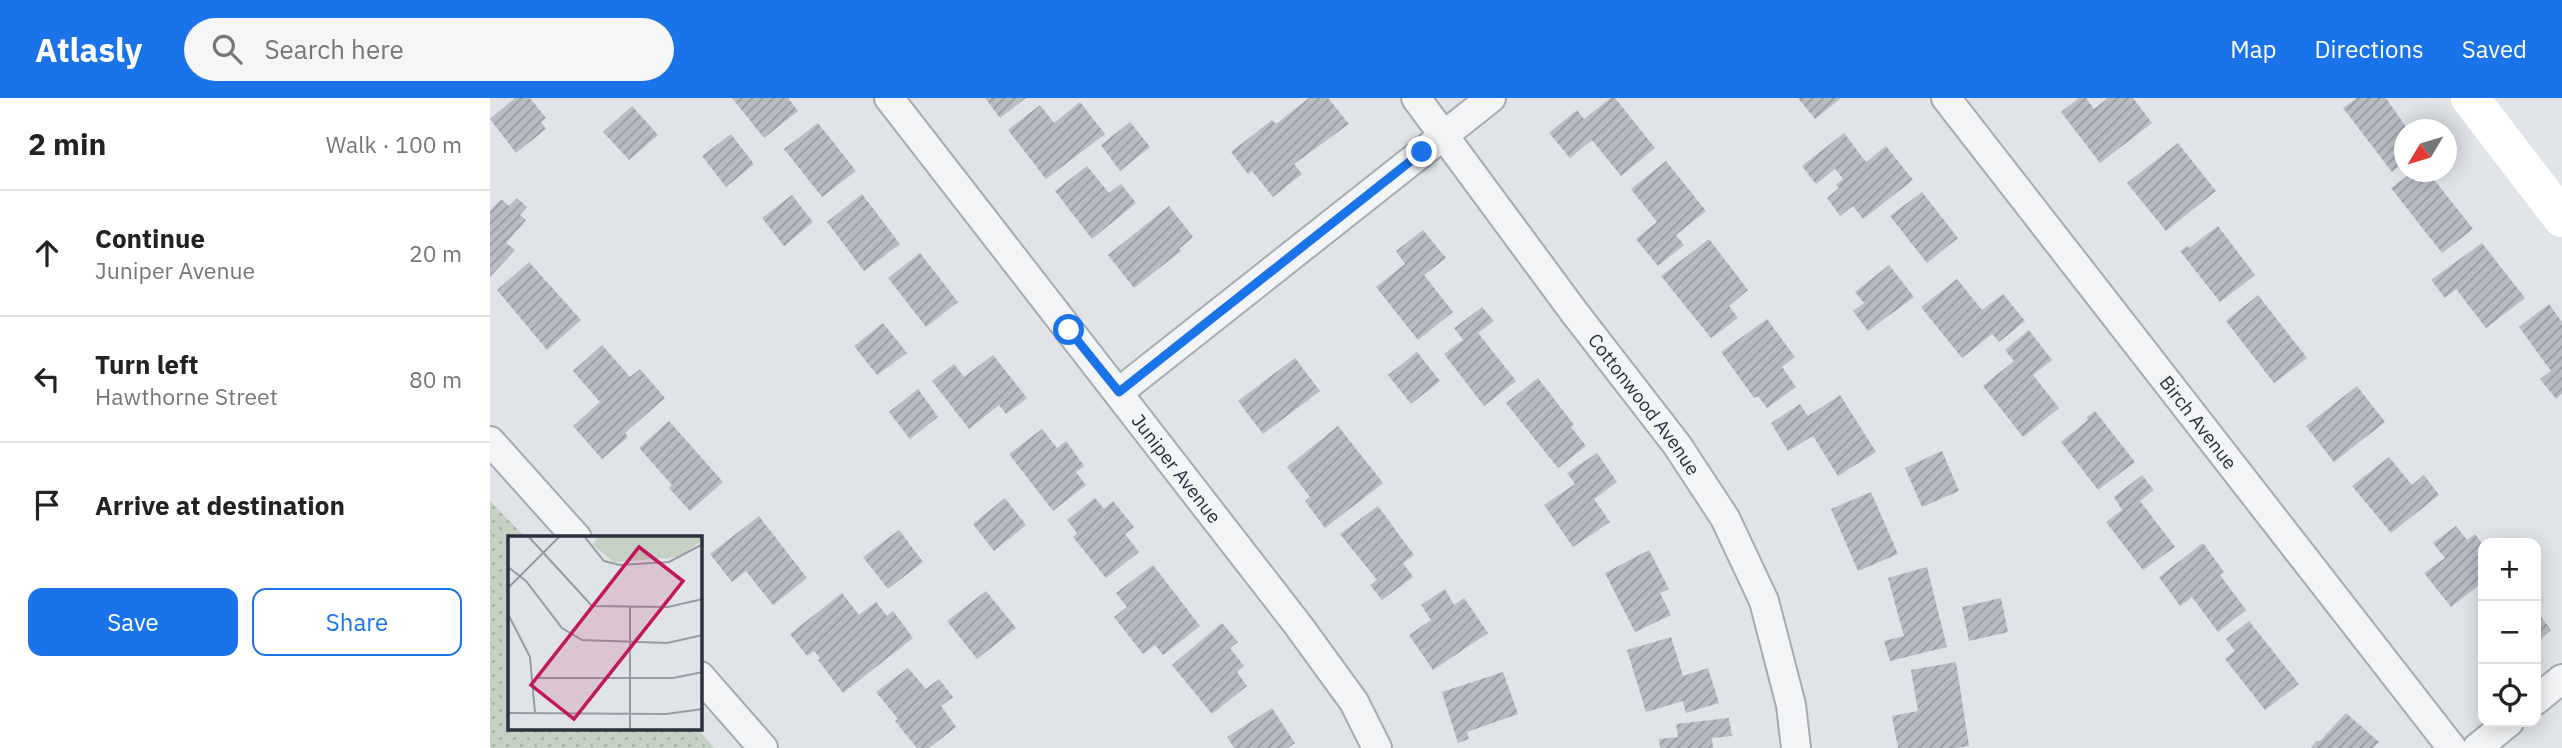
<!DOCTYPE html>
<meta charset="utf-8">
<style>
:root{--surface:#fff;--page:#f6f6f6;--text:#222;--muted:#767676;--line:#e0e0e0;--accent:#1a73e8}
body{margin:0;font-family:"IBM Plex Sans",sans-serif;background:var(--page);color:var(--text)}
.controls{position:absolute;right:21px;bottom:21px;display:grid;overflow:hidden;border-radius:14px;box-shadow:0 4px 18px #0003}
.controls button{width:63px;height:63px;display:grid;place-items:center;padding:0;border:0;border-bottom:2px solid var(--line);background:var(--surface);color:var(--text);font:35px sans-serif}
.compass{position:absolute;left:1904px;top:21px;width:63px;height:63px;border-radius:50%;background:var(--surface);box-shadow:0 4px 18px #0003;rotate:232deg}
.stop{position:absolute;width:21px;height:21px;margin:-16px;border:5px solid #1a73e8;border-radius:50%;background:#fff}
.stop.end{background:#1a73e8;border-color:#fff;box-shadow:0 2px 7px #0008}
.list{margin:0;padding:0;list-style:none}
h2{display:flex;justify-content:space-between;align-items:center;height:91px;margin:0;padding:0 28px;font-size:30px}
h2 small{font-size:23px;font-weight:400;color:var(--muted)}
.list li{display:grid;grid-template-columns:46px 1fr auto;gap:21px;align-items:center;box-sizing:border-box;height:126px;padding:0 28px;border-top:2px solid var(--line)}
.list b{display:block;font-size:26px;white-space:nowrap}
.list p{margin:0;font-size:23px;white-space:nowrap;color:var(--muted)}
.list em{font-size:23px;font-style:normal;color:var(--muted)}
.actions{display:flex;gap:14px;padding:21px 28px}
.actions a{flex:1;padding:16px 0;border:2px solid var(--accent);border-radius:14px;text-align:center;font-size:24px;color:var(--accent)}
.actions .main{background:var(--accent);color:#fff}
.icon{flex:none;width:38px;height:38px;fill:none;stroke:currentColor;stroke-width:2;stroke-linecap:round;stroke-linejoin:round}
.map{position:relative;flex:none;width:2072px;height:650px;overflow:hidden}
header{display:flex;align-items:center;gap:42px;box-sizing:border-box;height:98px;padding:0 35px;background:var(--accent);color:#fff}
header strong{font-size:33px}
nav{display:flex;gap:38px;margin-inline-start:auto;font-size:24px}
.search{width:490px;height:63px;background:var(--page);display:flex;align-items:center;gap:18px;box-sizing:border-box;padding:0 24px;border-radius:38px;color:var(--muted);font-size:26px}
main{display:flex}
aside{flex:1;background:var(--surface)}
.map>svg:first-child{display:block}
</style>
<header>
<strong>Atlasly</strong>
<div class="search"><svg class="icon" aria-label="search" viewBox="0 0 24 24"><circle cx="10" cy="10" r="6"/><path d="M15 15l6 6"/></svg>Search here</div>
<nav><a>Map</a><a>Directions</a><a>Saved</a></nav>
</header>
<main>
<aside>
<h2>2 min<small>Walk · 100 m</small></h2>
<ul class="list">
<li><svg class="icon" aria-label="ahead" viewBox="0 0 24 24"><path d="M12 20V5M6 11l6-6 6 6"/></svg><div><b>Continue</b><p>Juniper Avenue</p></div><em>20 m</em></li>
<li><svg class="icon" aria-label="left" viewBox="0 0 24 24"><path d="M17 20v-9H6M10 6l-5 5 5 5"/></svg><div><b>Turn left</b><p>Hawthorne Street</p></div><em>80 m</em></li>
<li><svg class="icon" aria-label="arrive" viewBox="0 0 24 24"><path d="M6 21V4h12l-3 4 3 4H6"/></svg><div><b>Arrive at destination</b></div></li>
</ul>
<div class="actions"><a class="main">Save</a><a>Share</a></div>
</aside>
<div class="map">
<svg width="2072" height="650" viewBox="0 0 2072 650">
<defs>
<pattern id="park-dots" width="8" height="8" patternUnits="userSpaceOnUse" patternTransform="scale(1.75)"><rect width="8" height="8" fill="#c5d1c2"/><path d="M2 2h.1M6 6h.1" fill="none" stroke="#a9b4a8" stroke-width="1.8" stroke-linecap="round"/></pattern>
<pattern id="building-hatch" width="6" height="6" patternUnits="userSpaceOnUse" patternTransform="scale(1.75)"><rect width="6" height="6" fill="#b8bcc4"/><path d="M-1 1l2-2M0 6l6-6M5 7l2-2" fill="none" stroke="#9699a1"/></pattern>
</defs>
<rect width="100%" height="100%" fill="#e0e3e8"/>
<path fill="url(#park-dots)" d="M0,403L36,440H19V631H208L224,650H0Z"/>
<path fill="url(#building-hatch)" d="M25,0H40L56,20L51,24L56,31L26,55L0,21Z
M242,0H298L308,13L274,40Z
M495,0H536L510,20Z
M819,0H838L859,26L804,66L812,76L783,99L762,73L758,76L741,54L782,22L786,26Z
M1121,0H1125L1165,50L1131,78L1102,42L1080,60L1059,35L1087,12L1094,21Z
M1308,0H1351L1325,21Z
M1589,0H1596L1604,11L1618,0H1643L1662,25L1610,65L1571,14Z
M1867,0H1896L1918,32H1914V64L1902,74L1853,10Z
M590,4L615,36L556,81L518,32L550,7L564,25Z
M142,8L168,37L139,62L113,34Z
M640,24L660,49L630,73L611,47Z
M328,25L366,73L332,99L294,51Z
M1354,35L1376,64L1396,48L1423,82L1373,121L1363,108L1350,118L1337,100L1349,90L1346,87L1353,81L1345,71L1326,86L1312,68Z
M241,36L264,66L236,89L212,58Z
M1688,45L1726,93L1676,133L1637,85Z
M1176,63L1216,113L1186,137L1194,147L1168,168L1146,141L1167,124L1141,91Z
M597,68L619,95L631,86L646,105L602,141L565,93Z
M1923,74H1938L1983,131L1952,155L1901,90Z
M1432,94L1468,140L1437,165L1400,118Z
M372,96L410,146L374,173L337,124Z
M302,97L323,124L294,148L272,120Z
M27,100L37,109L30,117L36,122L16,145L25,152L0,179V113L11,101L19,108Z
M679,108L703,139L689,151L691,153L644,190L618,157Z
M1728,128L1765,177L1730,204L1690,153L1697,148L1699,150Z
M933,132L956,160L934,177L963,214L928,242L886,189L915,166L906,153Z
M1219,141L1258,192L1239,208L1248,220L1221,240L1171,178Z
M1992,145L2035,200L1996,230L1966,191L1955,200L1941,182Z
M430,155L468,204L436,229L398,180Z
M39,164L91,222L57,252L7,192Z
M1399,167L1424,199L1378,233L1363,213L1374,205L1365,194Z
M1467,181L1492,212L1513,196L1535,223L1509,244L1502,236L1472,260L1431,209Z
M1768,197L1817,260L1784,285L1736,223Z
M2059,206L2072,224V296L2066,301L2050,281L2061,273L2029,229Z
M992,209L1004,223L988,235L1026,283L994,308L954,256L973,242L964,230Z
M1277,221L1305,259L1292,269L1306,289L1277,310L1268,298L1264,300L1231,254Z
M393,225L417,255L387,277L364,248Z
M1539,232L1562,262L1543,277L1569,310L1533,339L1493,288L1524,263L1515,252Z
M112,247L140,279L150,271L175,300L135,335L138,339L112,361L83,328L110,304L83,273Z
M927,254L950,283L921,306L898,277Z
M503,257L537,300L516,316L509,307L479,331L442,283L464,266L474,279Z
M805,260L830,293L773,336L748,303Z
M1048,280L1084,327L1081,329L1096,348L1068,370L1016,305Z
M1867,288L1895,324L1844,364L1816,328Z
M428,291L448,319L420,341L399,314Z
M1350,297L1386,354L1348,378L1323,338L1298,353L1281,325L1310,306L1318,318Z
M1605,313L1645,364L1608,392L1571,344L1598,322L1597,319Z
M179,323L233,384L200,413L179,390L182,387L149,350Z
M848,328L893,385L835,430L815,403L820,399L797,369Z
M552,331L567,350L576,343L594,368L586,374L596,387L563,413L519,356Z
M1452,353L1469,393L1432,409L1415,370Z
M1107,355L1127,384L1104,401L1120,424L1083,449L1054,407L1085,386L1077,375Z
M1899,359L1922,387L1934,377L1949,397L1901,435L1862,388Z
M1652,377L1664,392L1650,403L1685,449L1653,472L1616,424L1632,412L1624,399Z
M1381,394L1408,456L1368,473L1341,411Z
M515,400L536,427L504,453L483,426Z
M605,400L614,411L623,403L644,429L635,436L649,454L616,480L583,439L587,435L577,422Z
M888,408L924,457L913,465L923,479L892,502L880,487L887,482L850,436Z
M269,418L317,480L283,507L256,473L242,484L220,456Z
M1966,428L1977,442L1985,436L1993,447V484L1961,509L1934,475L1955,460L1943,445Z
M409,432L433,464L398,491L373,459Z
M1713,445L1734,474L1730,477L1756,512L1728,534L1702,499L1690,508L1669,479Z
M1159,452L1179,491L1170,495L1181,517L1145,534L1115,475Z
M663,467L710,528L673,557L665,547L653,556L624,519L637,509L626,495Z
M1437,469L1457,549L1400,563L1394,543L1414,538L1398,480Z
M955,491L964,507L974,500L998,535L943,572L919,537L941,522L931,507Z
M496,493L526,530L487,561L457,523Z
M352,495L369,517L386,504L397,518L403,513L423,540L353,595L328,562L330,560L324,553L317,558L300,536Z
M1511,500L1518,534L1479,543L1472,509Z
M2046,512L2061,532L2046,545Z
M1759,523L1809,586L1775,612L1735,561L1745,553L1736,541Z
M732,525L748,544L740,550L754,568L747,574L757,588L722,616L682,567Z
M1181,539L1193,578L1218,570L1229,605L1196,615L1193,603L1156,614L1137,552Z
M1466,564L1479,648L1467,650H1408L1402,618L1428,613L1421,572Z
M418,570L436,591L449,581L463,599L451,608L466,629L439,650H427L405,623L408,621L386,594Z
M1013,574L1028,616L977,634L979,641L968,645L952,594Z
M782,610L805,645L798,650H744L737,639Z
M1856,615L1889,644L1883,650H1821L1826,643H1830Z
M1239,620L1242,638L1222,640L1223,650H1170L1169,641L1188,639L1186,626Z"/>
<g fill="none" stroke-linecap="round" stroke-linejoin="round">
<defs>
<g id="street">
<path id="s1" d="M399,0L808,527L864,604L887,650"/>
<path id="s2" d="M926,0L1084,214L1187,347L1235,420L1274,503L1301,607L1306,650"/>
<path id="s3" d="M1456,0L1962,650"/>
<path d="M629,294L1001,0"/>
<path d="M0,343L87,440"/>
<path d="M210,578L273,650"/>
<path d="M2046,602L2072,581"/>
<path d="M1987,650L2019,624"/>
</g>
</defs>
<use href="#street" stroke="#a6aab2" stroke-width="32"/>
<use href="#street" stroke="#f3f4f6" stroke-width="28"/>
<path stroke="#fff" stroke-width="38" d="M1980,0L2072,120"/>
</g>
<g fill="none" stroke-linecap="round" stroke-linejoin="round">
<path stroke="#1a73e8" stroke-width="9" d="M579,232L629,294L932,54"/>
</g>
<g text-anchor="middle" stroke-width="5" stroke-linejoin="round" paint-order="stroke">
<g font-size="19" fill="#2a303e" stroke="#f0f2f6">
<text dy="7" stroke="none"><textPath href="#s2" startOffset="382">Cottonwood Avenue</textPath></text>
<text dy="7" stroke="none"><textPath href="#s3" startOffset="411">Birch Avenue</textPath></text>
<text dy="7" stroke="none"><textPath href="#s1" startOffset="469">Juniper Avenue</textPath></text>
</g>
</g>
<g transform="translate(18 438)">
<rect width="194" height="194" fill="#e0e3e8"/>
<path d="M90,0H194V5L169,21L106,26L85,9Z" fill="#c5d1c2"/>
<path d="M136,0H164L170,16L159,23L145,21L137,13Z" fill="#c5d1c2"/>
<path fill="none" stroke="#979ba4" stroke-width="2" d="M20,0L84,70L160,71L195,63M76,0L96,25L112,29L161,26L195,8M0,31L18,45L54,92L74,104L159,107L195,99M0,52L52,0M122,71V194M0,78L22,121L27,177M27,142H165L195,136M0,177L158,178L195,173"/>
<path fill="#c2185b" fill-opacity="0.15" stroke="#c2185b" stroke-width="3.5" d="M131,11L175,45L66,183L23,149Z"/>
<rect width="194" height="194" fill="none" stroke="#2a303e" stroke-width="3.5"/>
</g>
</svg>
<div class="controls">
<button>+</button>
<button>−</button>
<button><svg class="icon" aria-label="locate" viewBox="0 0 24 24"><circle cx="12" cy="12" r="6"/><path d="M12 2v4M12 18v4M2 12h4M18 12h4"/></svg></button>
</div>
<svg class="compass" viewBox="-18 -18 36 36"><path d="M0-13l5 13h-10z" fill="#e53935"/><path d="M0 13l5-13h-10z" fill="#767676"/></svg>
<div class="stop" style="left:579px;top:232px"></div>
<div class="stop end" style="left:932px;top:54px"></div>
</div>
</main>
